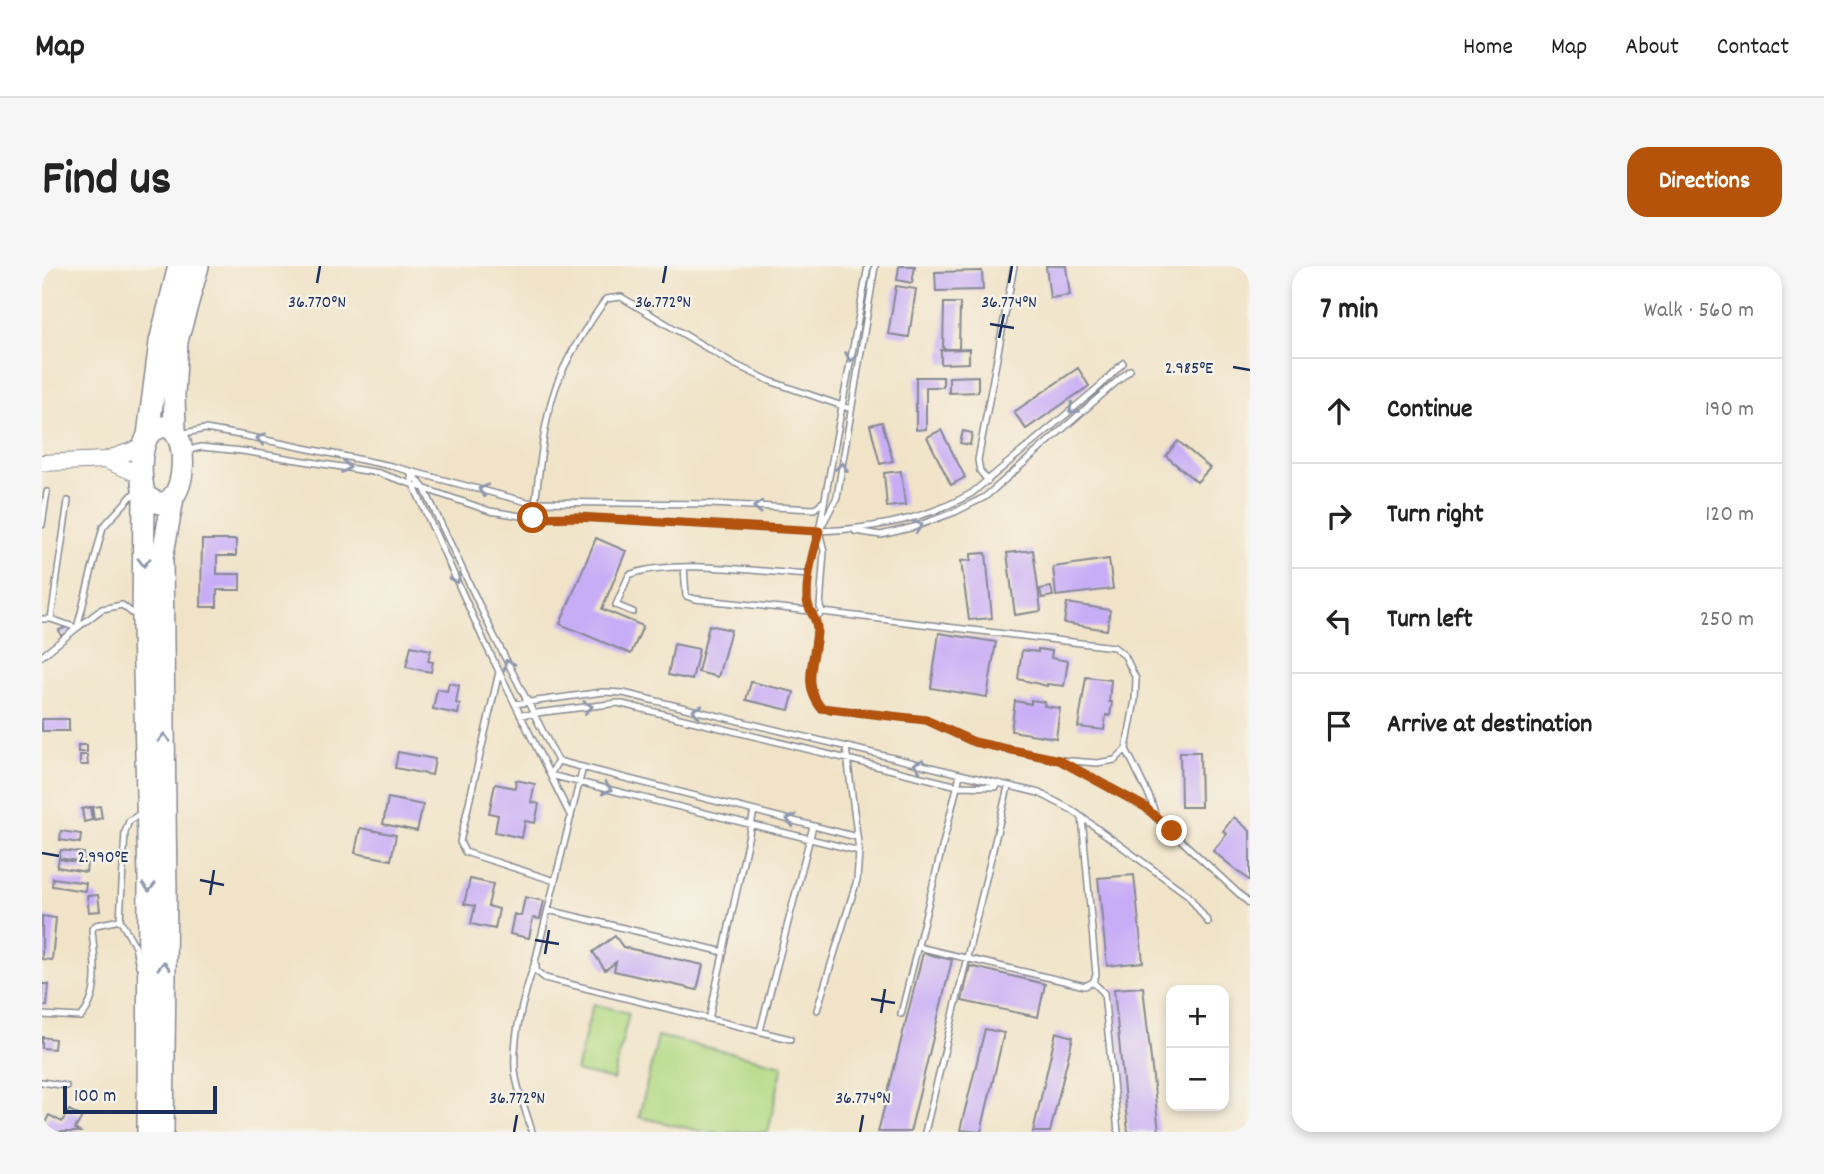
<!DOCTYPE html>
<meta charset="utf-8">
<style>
:root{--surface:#fff;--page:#f6f6f6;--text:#222;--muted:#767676;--line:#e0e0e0;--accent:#b45309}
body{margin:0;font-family:Dekko,sans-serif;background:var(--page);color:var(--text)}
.controls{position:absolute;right:21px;bottom:21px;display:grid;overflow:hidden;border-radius:14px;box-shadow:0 4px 10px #0003}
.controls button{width:63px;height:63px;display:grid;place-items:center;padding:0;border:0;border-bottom:2px solid var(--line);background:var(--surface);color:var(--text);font:35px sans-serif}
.scale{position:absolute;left:21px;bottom:18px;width:154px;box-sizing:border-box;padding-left:7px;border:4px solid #1b2f5e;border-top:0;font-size:19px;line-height:24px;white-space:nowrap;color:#1b2f5e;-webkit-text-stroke:5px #f7f3e8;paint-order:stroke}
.stop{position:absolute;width:21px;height:21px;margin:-16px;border:5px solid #b45309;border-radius:50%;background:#fff}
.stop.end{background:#b45309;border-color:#fff;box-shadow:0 2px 7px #0008}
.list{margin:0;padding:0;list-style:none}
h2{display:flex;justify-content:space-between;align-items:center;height:91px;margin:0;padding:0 28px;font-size:30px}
h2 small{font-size:23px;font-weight:400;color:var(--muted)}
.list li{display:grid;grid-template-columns:46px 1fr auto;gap:21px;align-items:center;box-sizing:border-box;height:105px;padding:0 28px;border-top:2px solid var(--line)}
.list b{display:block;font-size:26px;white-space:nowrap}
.list em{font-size:23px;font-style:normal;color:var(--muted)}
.icon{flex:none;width:38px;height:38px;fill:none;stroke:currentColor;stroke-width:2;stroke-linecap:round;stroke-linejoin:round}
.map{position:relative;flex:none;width:1208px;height:866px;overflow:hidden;border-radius:21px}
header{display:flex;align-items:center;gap:42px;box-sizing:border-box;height:98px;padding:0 35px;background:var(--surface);border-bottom:2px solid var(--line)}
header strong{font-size:33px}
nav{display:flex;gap:38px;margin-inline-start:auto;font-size:24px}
.intro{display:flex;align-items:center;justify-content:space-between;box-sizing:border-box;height:168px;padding:0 42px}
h1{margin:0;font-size:49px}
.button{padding:18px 32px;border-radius:21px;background:var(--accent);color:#fff;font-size:24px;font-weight:700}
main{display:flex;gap:42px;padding:0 42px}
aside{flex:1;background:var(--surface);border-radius:21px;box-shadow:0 4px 10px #0003}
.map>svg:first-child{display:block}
</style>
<header>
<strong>Map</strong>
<nav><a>Home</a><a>Map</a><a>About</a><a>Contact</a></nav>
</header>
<div class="intro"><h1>Find us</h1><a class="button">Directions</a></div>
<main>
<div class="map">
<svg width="1208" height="866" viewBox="0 0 1208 866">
<rect width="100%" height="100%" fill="#f7f3e8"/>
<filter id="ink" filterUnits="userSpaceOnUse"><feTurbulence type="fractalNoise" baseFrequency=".0143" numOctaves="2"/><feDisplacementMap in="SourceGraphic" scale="14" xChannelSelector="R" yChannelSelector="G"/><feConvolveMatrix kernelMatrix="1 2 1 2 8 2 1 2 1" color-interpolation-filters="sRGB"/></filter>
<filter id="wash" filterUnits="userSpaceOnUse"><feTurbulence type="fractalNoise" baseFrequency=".00686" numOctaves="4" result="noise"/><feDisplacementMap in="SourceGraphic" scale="28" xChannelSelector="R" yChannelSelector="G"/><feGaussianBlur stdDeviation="1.57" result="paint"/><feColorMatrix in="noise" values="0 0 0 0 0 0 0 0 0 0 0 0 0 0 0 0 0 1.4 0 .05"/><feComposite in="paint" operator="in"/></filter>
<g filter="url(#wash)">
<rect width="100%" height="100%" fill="#f0e3c7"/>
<path fill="#b2d983" stroke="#668470" stroke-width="2" d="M551,738L587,747L571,814L534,805Z
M616,770L741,799L726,866H662L597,851Z"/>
<g id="blocks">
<path fill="#c7adf6" d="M857,0H873L870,17L855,14Z
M1004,0H1024L1028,29L1008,32Z
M940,5L941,24L894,25L893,6Z
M854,20L874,23L867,71L846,68Z
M902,37H918L917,83H901Z
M927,83V97L899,98V84Z
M1036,102L1047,120L984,163L972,146Z
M936,110V126L907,127V111Z
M874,111H901V121H884V163L874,164Z
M840,156L851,195L838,198L828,159Z
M899,164L923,211L909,219L885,171Z
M921,165L930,167L928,179L918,177Z
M1136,175L1168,202L1155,216L1124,190Z
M859,205L863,239L845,241L842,207Z
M554,272L584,285L560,343L601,360L589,388L518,358Z
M160,274H194V290H175V308H198V324H175V341H159Z
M991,284L999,345L973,349L965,287Z
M944,287L950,352L927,354L919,295L929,294V288Z
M1067,293L1071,323L1014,330L1011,301Z
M1009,321L1011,330L1000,332L998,323Z
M1025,337L1068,344L1065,364L1022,357Z
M667,359L689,364L676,411L656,406Z
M27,360L29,367L19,370L17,364Z
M897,367L954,376L945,431L889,422Z
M632,378L657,383L650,414L626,409Z
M369,380L389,384L386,395L391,396L389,406L364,401Z
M996,383L1010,385L1009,392L1026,395L1022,420L1005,418V420L976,413L980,384L996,386Z
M1044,411L1069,414L1067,436H1070L1068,450L1064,449L1062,464L1036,461Z
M709,416L752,426L747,444L704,434Z
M407,417L417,419L414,437L418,438L416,448L391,443L395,423L405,425Z
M989,434L1003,436L1002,440L1018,442L1014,472L969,465L973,435L989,438Z
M0,453H27V465H0Z
M36,479H45V486H36Z
M356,486L393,493L390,509L353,502Z
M1138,486H1158L1159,541H1139Z
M38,489H45L46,499H38Z
M474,514L493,518L489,536L497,538L493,557L483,555L480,572L453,566L456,549L447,547L453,518L473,522Z
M346,532L381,539L375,565L341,558Z
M58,540L60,552L52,554L50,541Z
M48,541L50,554L42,556L40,543Z
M1192,551L1208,565V615L1171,585L1185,568L1181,565Z
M318,562L354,569L349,594L313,587Z
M19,565L39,568L38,577L18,574Z
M19,584L42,587L41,596L17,592Z
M17,593L45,598L44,606L15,601Z
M1092,609L1101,696L1065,700L1056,612Z
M11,612L44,617L43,625L10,620Z
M428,613L451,618L446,640L457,643L453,663L429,658L433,640L422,638Z
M56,629L58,645L47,646L45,630Z
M483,631L502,635L498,653L491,652L487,672L468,668L472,648L479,650Z
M0,650L14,652L10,694L0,693Z
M573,670L581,681L661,699L655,724L572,705L574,696L563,704L551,686Z
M881,687L910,694L868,866H836Z
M928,700L1003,718L996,751L920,735Z
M0,718H7L5,740H0Z
M1101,721L1117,866H1086L1072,723Z
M943,763L962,767L939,866L918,864Z
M1014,766L1031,771L1008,866H991Z
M0,771L13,773L12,783L0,782Z
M27,844L40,851L33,863L38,866H6L0,863L7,849L20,856Z"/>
</g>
</g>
<g filter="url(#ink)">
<use href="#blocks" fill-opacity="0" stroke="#868992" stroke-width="2"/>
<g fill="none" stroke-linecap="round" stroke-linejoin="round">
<defs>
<path id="lane" d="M138,168L163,163L204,170L349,200L485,236L668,238L772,243L781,236
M143,185L159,181L200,185L337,207L448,245L491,252L535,251L777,265C830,263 884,254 930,227L1058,120L1081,97
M368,205L371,218L442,375L508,509L817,585
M370,207L382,222L452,370L516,495L815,571
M946,215L938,205L936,194L972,0
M491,252C498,208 500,153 517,113C529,84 546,59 564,33L579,31L692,98L728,115L809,143
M0,259L5,226
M813,265L839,269L872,261L913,246L943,231L1088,104
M642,301L644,330L653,333L768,345C789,368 752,409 779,442L884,454L932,476L1017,494L1055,497L1073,494L1084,483L1093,434L1094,413L1083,390L1072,381L780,346L774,351
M768,345C761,321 770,289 777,265L826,0
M591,346L574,339L587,309C630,292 719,306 767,309
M780,346L778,341L782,285L777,265L795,231L833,0
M94,350L80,339L60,343L35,362L61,261L96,223
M0,353H9L35,362
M9,353L26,235
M0,390L35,362
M457,406L418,576L423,586L513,615
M473,438L561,426L581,427L997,527L1030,544L1146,629L1166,656
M478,449L576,437L916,520L954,521
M1084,483L1108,532L1113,547
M516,495L508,509L529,551
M1020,495L1103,541L1208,638
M506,644L682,686
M876,681L1043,720L1051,716L1054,709L1040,551
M494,699V705L503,712L748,773
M97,700L93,680L78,654L83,566L87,555L99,547
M1051,716L1062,727L1076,866
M775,744L815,614L817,585L804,481
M859,748L918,509
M0,749L39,751C60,728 52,692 50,663L54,659L78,654
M667,753L712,545
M718,765L771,560
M0,816L24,820
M490,866C485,846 474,823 473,803C471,767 482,729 493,696L541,501
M883,866L966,521"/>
<path id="secondary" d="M63,194L99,209
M0,197L63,194L101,181"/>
<path id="highway" d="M133,164L132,129L135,75L156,0
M106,169C155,125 150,274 102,228C98,208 97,187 106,169L118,76L137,0
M102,228L101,361L107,614L106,866
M121,866L124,626L120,293L131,232"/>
</defs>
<use href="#lane" stroke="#868992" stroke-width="8"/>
<use href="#secondary" stroke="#868992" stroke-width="18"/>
<use href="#highway" stroke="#868992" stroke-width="24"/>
<use href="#lane" stroke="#fff" stroke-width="5"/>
<use href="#secondary" stroke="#fff" stroke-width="16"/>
<use href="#highway" stroke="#fff" stroke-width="21"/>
</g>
<defs><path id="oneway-chevron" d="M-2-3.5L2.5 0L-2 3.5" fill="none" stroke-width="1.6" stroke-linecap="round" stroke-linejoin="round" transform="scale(1.75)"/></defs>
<g stroke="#8d97ae">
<use href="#oneway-chevron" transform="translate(809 91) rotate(100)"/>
<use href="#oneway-chevron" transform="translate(1031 143) rotate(140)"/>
<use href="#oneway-chevron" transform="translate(219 173) rotate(-168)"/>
<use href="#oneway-chevron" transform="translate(304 201) rotate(9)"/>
<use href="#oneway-chevron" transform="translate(800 201) rotate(-81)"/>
<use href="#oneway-chevron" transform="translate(441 224) rotate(-165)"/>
<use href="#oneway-chevron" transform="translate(716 241) rotate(-177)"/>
<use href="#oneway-chevron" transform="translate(876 260) rotate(-17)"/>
<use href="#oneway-chevron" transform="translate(102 296) rotate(90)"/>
<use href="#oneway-chevron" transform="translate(414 313) rotate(66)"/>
<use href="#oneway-chevron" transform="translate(466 398) rotate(-117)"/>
<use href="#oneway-chevron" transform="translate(546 441) rotate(-7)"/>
<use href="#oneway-chevron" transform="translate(655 445) rotate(-166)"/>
<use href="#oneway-chevron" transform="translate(122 472) rotate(-90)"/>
<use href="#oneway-chevron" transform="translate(876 499) rotate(-166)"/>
<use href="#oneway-chevron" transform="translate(565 523) rotate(14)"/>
<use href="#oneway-chevron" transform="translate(749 554) rotate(-166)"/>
<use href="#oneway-chevron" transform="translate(107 621) rotate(90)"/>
<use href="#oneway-chevron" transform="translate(122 700) rotate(-88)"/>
</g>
</g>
<g fill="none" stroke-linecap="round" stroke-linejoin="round" filter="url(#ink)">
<path stroke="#b45309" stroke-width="9" d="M491,252L535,251L777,265C771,286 764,311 765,334C766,346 776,352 775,364C774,393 759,417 779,442L884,454L932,476L1017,494L1103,541L1130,565"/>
</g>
<path fill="none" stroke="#1b2f5e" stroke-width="2.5" d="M275,17L278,0M621,17L624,0M967,17L970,0M948,58L972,62M957,72L962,48M1191,101L1208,104M0,587L17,590M158,614L182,619M168,629L172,604M493,674L517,678M503,688L507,664M829,733L853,737M839,747L843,723M472,866L475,849M818,866L821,849"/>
<g font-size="18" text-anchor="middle" fill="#1b2f5e" stroke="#f7f3e8" stroke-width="5" stroke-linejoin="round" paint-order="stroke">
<text x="275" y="41">36.770°N</text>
<text x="621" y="41">36.772°N</text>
<text x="967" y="41">36.774°N</text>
<text x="1147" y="107">2.985°E</text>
<text x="61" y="596">2.990°E</text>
<text x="475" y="837">36.772°N</text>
<text x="821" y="837">36.774°N</text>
</g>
</svg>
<div class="controls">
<button>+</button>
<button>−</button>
</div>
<div class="scale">100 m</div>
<div class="stop" style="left:491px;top:252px"></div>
<div class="stop end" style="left:1130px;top:565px"></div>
</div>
<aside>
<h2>7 min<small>Walk · 560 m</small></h2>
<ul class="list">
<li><svg class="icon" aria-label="ahead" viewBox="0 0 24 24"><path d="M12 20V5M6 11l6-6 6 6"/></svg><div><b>Continue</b></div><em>190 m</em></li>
<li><svg class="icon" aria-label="right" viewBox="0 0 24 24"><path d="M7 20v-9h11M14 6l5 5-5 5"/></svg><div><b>Turn right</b></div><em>120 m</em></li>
<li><svg class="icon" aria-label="left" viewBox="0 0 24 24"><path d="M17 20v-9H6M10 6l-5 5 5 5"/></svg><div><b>Turn left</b></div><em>250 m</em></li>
<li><svg class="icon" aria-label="arrive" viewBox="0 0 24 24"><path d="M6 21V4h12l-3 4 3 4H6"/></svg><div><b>Arrive at destination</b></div></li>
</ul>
</aside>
</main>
